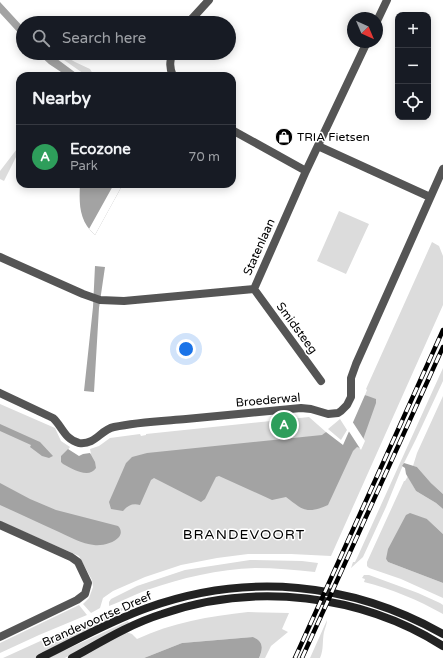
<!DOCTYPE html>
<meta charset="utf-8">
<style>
:root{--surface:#171b24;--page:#20242c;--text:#f1f3f6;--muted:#9ea1a6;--line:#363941;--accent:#858687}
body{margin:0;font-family:"Varela Round",sans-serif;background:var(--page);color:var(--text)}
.controls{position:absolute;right:12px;top:12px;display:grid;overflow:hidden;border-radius:8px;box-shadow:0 2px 10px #0003}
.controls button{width:36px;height:36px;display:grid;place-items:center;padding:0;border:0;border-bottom:1px solid var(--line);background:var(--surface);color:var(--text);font:20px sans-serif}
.compass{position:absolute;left:347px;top:12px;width:36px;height:36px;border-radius:50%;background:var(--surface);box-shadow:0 2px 10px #0003;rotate:136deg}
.you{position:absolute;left:186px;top:349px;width:14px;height:14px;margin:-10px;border:3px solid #fff;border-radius:50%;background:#1a73e8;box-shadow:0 0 0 6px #1a73e833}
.badge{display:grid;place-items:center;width:26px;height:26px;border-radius:50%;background:var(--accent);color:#fff;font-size:13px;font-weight:700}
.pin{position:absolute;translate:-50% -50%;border:2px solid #fff;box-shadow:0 1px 4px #0006}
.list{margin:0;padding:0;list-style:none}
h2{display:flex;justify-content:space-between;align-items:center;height:52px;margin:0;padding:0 16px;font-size:17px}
h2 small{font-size:13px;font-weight:400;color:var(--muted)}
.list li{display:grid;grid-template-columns:26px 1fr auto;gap:12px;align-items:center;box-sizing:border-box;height:64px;padding:0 16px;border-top:1px solid var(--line)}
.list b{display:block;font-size:15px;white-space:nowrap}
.list p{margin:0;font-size:13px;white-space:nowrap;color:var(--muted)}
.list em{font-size:13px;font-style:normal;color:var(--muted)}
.icon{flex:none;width:22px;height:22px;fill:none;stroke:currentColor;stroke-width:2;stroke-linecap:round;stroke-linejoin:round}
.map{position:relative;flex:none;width:443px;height:658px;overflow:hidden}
.search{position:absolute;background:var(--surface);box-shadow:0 2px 10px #0003;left:16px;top:16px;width:220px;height:44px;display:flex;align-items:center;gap:10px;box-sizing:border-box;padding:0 14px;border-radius:22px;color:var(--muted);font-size:15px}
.panel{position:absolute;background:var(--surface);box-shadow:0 2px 10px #0003;left:16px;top:72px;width:220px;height:116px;border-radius:12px}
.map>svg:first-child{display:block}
</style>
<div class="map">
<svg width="443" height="658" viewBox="0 0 443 658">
<rect width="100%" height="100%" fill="#fff"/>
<path fill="#dcdcdc" d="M54,53H60L75,62L90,69L94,76H87Z
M20,145V149L4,181L0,179V171Z
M339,211L369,224L346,274L317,261Z
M432,242L439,246L443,256V305L331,556L291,554H248L217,558L181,565L145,577L113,591L103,598L100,608L91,613L83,604L89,598L93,587L92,580L79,556L0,521V404L55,428L61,441L70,447L67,451L76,458L91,454L90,449L99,446L110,438L140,434L141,436L146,435V434L309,417L326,432L325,434L343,448L367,396L365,395L367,390L366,389Z
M443,368V381L416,439L403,465L386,507L363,557L351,568L353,562H355L357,558Z
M443,396V494L431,483L417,467L413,466L417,453Z
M340,419L347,430L341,440L328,429Z
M408,476L416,491L436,503L443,509V534L427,519L386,559L388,562L443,583V598L401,579L369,568L367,566V562L404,481H405Z
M250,560L302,561L318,563L315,572C295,570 275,568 255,568C219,569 181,578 147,590C133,595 123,601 109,606V602L111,599L137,586L185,570Z
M364,575H369L418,593L440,603L443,605V614C418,600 392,589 364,582L365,579L362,578Z
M79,605L87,615L39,635L0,653V643Z
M122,608L123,609L116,619L35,658H3L58,633Z
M248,612L289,613L282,629L288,632L271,646L265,658H259C263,649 264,641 253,637L182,643L144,658H77L126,632L132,634L137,639C171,623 210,616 248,612Z
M327,620C327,624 325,628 324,632C322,642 324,649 320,658H310Z
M128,621L129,623L65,658H48Z"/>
<path fill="#a3a3a3" d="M0,2L23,27V38L0,13Z
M37,53H49L80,76H67L49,64Z
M80,184H123L95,235C79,221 79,204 80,184Z
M95,266L105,267L99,308L94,392L84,391L93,307Z
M365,395L376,399V403L360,448L357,447L353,451L328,505C307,514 304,511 286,497L272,500L219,476L216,477L205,499L201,502L154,478L151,480L140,505C133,503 128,505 123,511L111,509L109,502L126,463L132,457L147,453L322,435L326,432L343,445Z
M0,424L40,442L53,456L49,458L42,456L30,447L31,445L0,431Z
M68,449L79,456L83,454L90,453L95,462L96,468C89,479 72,469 63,464L61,462V456Z
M404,463L417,467L431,483L443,494V509L436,503L416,491L406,474L405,468L402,466Z
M0,483L30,499L56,510L118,526C121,529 122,533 119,537C114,543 102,546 94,545C82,544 70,537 59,532C39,523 20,514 0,505Z
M410,513L427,519L443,534V583L388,562L386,559L388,549L406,515Z
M253,637C264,641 263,649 259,658H144L182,643Z"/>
<path fill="#fff" d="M114,184H123L95,235L89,229Z
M352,421L365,441L361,450L348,430Z"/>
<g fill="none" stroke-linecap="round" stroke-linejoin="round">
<path stroke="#555" stroke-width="8" d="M377,21L387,0
M188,23L209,0
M172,53C170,62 169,67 173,76
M232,130L306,171
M318,146L430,197
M0,257L83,294L100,300L124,301L254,289L306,171L367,42
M254,289L321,381
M0,393L53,418C62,426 65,440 79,443C96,445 100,430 114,427C137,422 162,421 186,419C224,415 263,412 301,408L311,409L328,414L338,413L341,411L347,405L351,397V378L356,364L443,169
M0,525L71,557L78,562L88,583L85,594L77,600L0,637"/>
<path stroke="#222" stroke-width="8" d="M40,658C75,641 110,621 147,608C247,572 351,582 443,634
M72,658C101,642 130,624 162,614C254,582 361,594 443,646"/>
<defs>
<path id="rail" d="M295,658L443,330
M302,658L443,347"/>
</defs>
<use href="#rail" stroke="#000" stroke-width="4.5"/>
<use href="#rail" stroke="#fff" stroke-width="3" stroke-dasharray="9" stroke-linecap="butt"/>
</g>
<defs>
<symbol id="shop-disc" viewBox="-11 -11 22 22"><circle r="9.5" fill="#000" stroke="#fff"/><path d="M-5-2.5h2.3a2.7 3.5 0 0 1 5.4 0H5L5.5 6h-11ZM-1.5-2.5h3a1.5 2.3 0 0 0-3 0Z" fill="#fff"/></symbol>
</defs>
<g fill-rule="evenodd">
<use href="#shop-disc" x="274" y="127" width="20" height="20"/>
</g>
<g text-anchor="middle" stroke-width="3" stroke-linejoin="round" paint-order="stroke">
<g font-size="12" fill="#000" stroke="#fff" text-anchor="start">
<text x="297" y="141">TRIA Fietsen</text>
</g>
<g font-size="12" fill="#000" stroke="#fff">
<text transform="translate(259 247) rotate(-66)" y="4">Statenlaan</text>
<text transform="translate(297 328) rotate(54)" y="4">Smidsteeg</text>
<text transform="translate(268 400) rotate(-5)" y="4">Broederwal</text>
<text transform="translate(97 619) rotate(-24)" y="4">Brandevoortse Dreef</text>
</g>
<g font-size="14" letter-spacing="1" fill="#000" stroke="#fff">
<text x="244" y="539">BRANDEVOORT</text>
</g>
</g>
</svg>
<div class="controls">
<button>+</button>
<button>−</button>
<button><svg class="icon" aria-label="locate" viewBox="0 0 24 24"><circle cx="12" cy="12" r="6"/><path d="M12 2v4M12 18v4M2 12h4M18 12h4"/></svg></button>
</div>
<svg class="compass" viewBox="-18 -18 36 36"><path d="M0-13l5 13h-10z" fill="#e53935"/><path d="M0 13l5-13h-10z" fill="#9ea1a6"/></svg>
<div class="you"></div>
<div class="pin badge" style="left:284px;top:425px;background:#2e9e5b">A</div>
<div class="search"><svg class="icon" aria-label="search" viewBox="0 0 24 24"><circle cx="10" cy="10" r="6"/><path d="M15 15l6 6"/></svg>Search here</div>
<section class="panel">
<h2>Nearby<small></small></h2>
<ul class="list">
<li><span class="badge" style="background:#2e9e5b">A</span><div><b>Ecozone</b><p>Park</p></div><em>70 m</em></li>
</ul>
</section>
</div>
